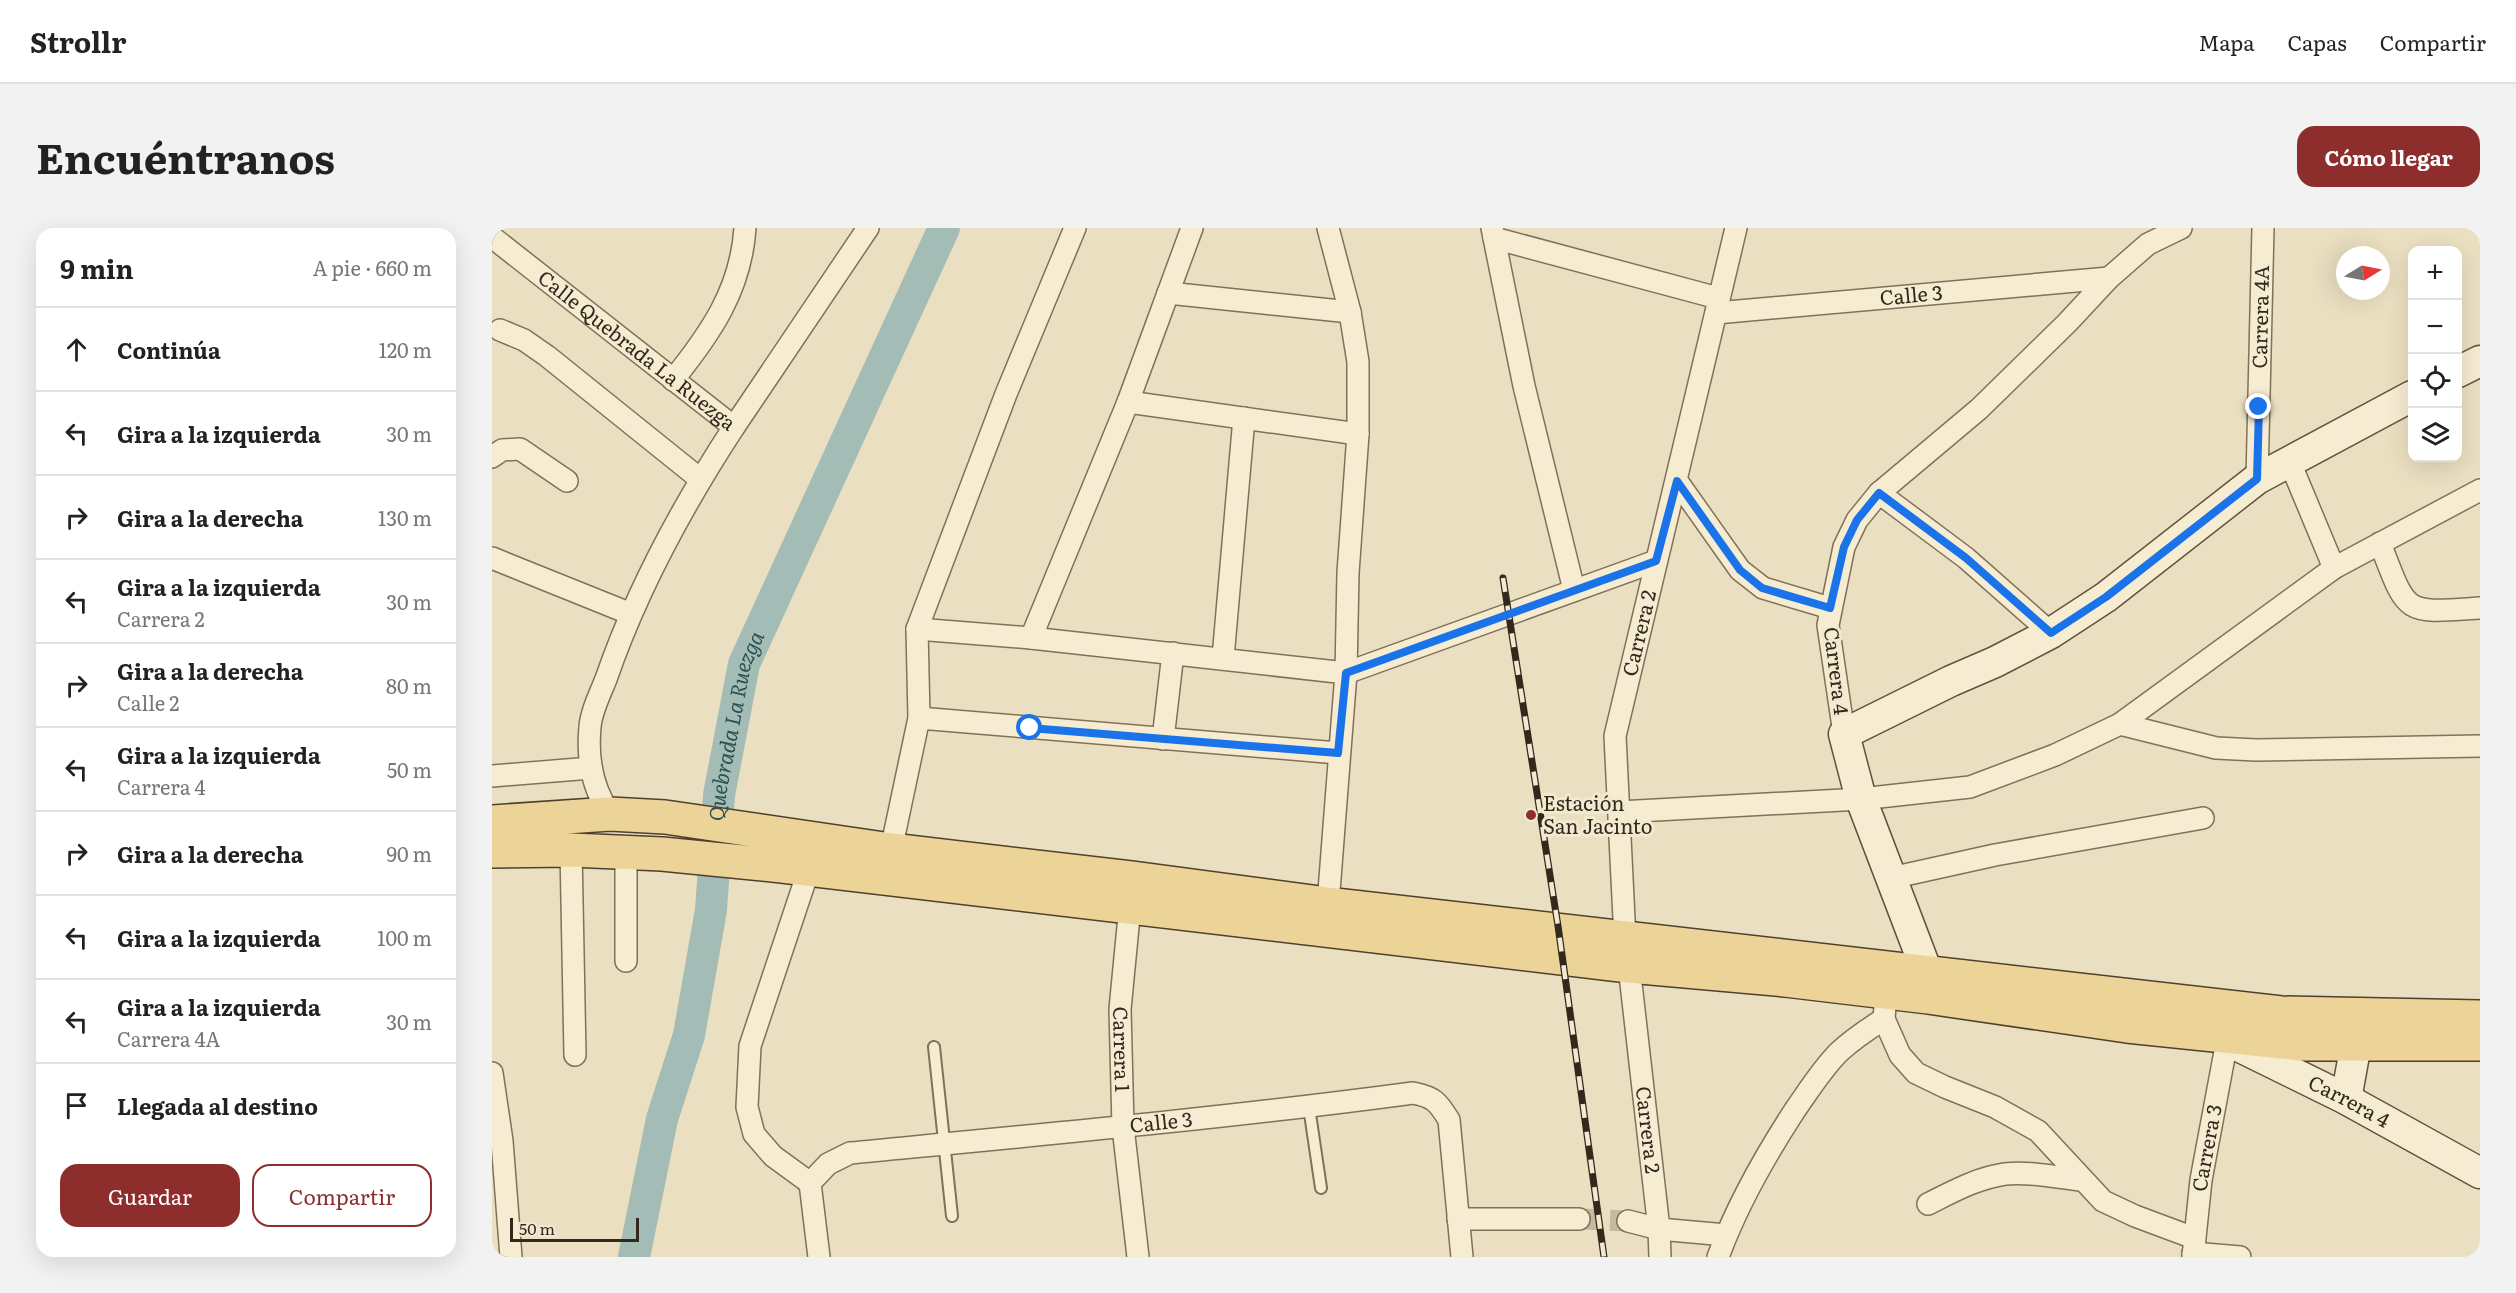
<!DOCTYPE html>
<html lang="es">
<meta charset="utf-8">
<style>
:root{--surface:#fff;--page:#f2f2f2;--text:#222;--muted:#767676;--line:#e0e0e0;--accent:#8d2e2d}
body{margin:0;font-family:Literata,serif;background:var(--page);color:var(--text)}
.controls{position:absolute;right:18px;top:18px;display:grid;overflow:hidden;border-radius:12px;box-shadow:0 6px 24px #0002}
.controls button{width:54px;height:54px;display:grid;place-items:center;padding:0;border:0;border-bottom:2px solid var(--line);background:var(--surface);color:var(--text);font:30px sans-serif}
.compass{position:absolute;left:1844px;top:18px;width:54px;height:54px;border-radius:50%;background:var(--surface);box-shadow:0 6px 24px #0002;rotate:80deg}
.scale{position:absolute;left:18px;bottom:15px;width:129px;box-sizing:border-box;padding-left:6px;border:3px solid #33281d;border-top:0;font-size:16px;line-height:21px;white-space:nowrap;color:#33281d;-webkit-text-stroke:4px #f2e9cf;paint-order:stroke}
.stop{position:absolute;width:18px;height:18px;margin:-14px;border:4px solid #1a73e8;border-radius:50%;background:#fff}
.stop.end{background:#1a73e8;border-color:#fff;box-shadow:0 2px 6px #0008}
.list{margin:0;padding:0;list-style:none}
h2{display:flex;justify-content:space-between;align-items:center;height:78px;margin:0;padding:0 24px;font-size:26px}
h2 small{font-size:20px;font-weight:400;color:var(--muted)}
.list li{display:grid;grid-template-columns:39px 1fr auto;gap:18px;align-items:center;box-sizing:border-box;height:84px;padding:0 24px;border-top:2px solid var(--line)}
.list b{display:block;font-size:22px;white-space:nowrap}
.list p{margin:0;font-size:20px;white-space:nowrap;color:var(--muted)}
.list em{font-size:20px;font-style:normal;color:var(--muted)}
.actions{display:flex;gap:12px;padding:18px 24px}
.actions a{flex:1;padding:14px 0;border:2px solid var(--accent);border-radius:18px;text-align:center;font-size:21px;color:var(--accent)}
.actions .main{background:var(--accent);color:#fff}
.icon{flex:none;width:33px;height:33px;fill:none;stroke:currentColor;stroke-width:2;stroke-linecap:round;stroke-linejoin:round}
.map{position:relative;flex:none;width:1988px;height:1029px;overflow:hidden;border-radius:18px}
header{display:flex;align-items:center;gap:36px;box-sizing:border-box;height:84px;padding:0 30px;background:var(--surface);border-bottom:2px solid var(--line)}
header strong{font-size:28px}
nav{display:flex;gap:33px;margin-inline-start:auto;font-size:21px}
.intro{display:flex;align-items:center;justify-content:space-between;box-sizing:border-box;height:144px;padding:0 36px}
h1{margin:0;font-size:42px}
.button{padding:15px 27px;border-radius:18px;background:var(--accent);color:#fff;font-size:21px;font-weight:700}
main{display:flex;gap:36px;padding:0 36px}
aside{flex:1;background:var(--surface);border-radius:18px;box-shadow:0 6px 24px #0002}
.map>svg:first-child{display:block}
</style>
<header>
<strong>Strollr</strong>
<nav><a>Mapa</a><a>Capas</a><a>Compartir</a></nav>
</header>
<div class="intro"><h1>Encuéntranos</h1><a class="button">Cómo llegar</a></div>
<main>
<aside>
<h2>9 min<small>A pie · 660 m</small></h2>
<ul class="list">
<li><svg class="icon" aria-label="ahead" viewBox="0 0 24 24"><path d="M12 20V5M6 11l6-6 6 6"/></svg><div><b>Continúa</b></div><em>120 m</em></li>
<li><svg class="icon" aria-label="left" viewBox="0 0 24 24"><path d="M17 20v-9H6M10 6l-5 5 5 5"/></svg><div><b>Gira a la izquierda</b></div><em>30 m</em></li>
<li><svg class="icon" aria-label="right" viewBox="0 0 24 24"><path d="M7 20v-9h11M14 6l5 5-5 5"/></svg><div><b>Gira a la derecha</b></div><em>130 m</em></li>
<li><svg class="icon" aria-label="left" viewBox="0 0 24 24"><path d="M17 20v-9H6M10 6l-5 5 5 5"/></svg><div><b>Gira a la izquierda</b><p>Carrera 2</p></div><em>30 m</em></li>
<li><svg class="icon" aria-label="right" viewBox="0 0 24 24"><path d="M7 20v-9h11M14 6l5 5-5 5"/></svg><div><b>Gira a la derecha</b><p>Calle 2</p></div><em>80 m</em></li>
<li><svg class="icon" aria-label="left" viewBox="0 0 24 24"><path d="M17 20v-9H6M10 6l-5 5 5 5"/></svg><div><b>Gira a la izquierda</b><p>Carrera 4</p></div><em>50 m</em></li>
<li><svg class="icon" aria-label="right" viewBox="0 0 24 24"><path d="M7 20v-9h11M14 6l5 5-5 5"/></svg><div><b>Gira a la derecha</b></div><em>90 m</em></li>
<li><svg class="icon" aria-label="left" viewBox="0 0 24 24"><path d="M17 20v-9H6M10 6l-5 5 5 5"/></svg><div><b>Gira a la izquierda</b></div><em>100 m</em></li>
<li><svg class="icon" aria-label="left" viewBox="0 0 24 24"><path d="M17 20v-9H6M10 6l-5 5 5 5"/></svg><div><b>Gira a la izquierda</b><p>Carrera 4A</p></div><em>30 m</em></li>
<li><svg class="icon" aria-label="arrive" viewBox="0 0 24 24"><path d="M6 21V4h12l-3 4 3 4H6"/></svg><div><b>Llegada al destino</b></div></li>
</ul>
<div class="actions"><a class="main">Guardar</a><a>Compartir</a></div>
</aside>
<div class="map">
<svg width="1988" height="1029" viewBox="0 0 1988 1029">
<rect width="100%" height="100%" fill="#eadfc0"/>
<g fill="none" stroke-linecap="round" stroke-linejoin="round">
<path stroke="#a3bdb6" stroke-width="32" id="s1" d="M142,1029L170,891L197,807L219,682L227,567L252,436L452,0"/>
<path stroke="#c5ba9f" stroke-width="21" stroke-dasharray="21 10" stroke-linecap="butt" d="M1087,991L1136,993"/>
<defs>
<path id="lane" d="M442,819L460,988
M817,879L829,960"/>
<g id="street">
<path d="M836,0L858,84L866,134V206L856,345L854,445L836,676"/>
<path d="M1000,0L1032,158L1082,362"/>
<path id="s2" d="M0,9L242,199L376,0"/>
<path d="M1002,10L1226,70"/>
<path d="M676,65L858,84"/>
<path id="s3" d="M1224,85L1617,50"/>
<path d="M8,102L32,112L55,128L208,251"/>
<path d="M181,152C218,106 249,62 253,0"/>
<path d="M636,174L866,206"/>
<path d="M0,229L10,222L28,221L75,253"/>
<path d="M1797,232L1842,340"/>
<path id="s4" d="M1765,251L1771,0"/>
<path d="M1185,253L1248,342L1271,360L1338,380"/>
<path d="M1387,265L1474,330L1559,405"/>
<path d="M1888,315C1916,388 1911,385 1988,380"/>
<path d="M0,330L139,386"/>
<path d="M425,401L539,410L854,445L1164,333"/>
<path d="M539,410L636,174L700,0"/>
<path d="M731,430L752,190"/>
<path d="M427,490L846,525"/>
<path d="M1628,496L1724,520L1764,522L1988,518"/>
<path d="M1352,506L1336,397L1352,319L1365,292L1387,265L1487,181L1575,95L1617,50L1656,16L1689,0"/>
<path d="M671,511L681,425"/>
<path d="M0,548L99,540"/>
<path d="M1127,584L1369,571L1478,559L1563,527L1628,496L1842,340L1988,262"/>
<path d="M118,586C100,560 95,531 98,499C99,484 108,466 114,451C144,364 191,277 242,199"/>
<path d="M79,622L83,827"/>
<path d="M399,622L427,490L425,401L514,166L583,0"/>
<path d="M317,641L258,818L255,879L262,906L281,928L318,955"/>
<path d="M1399,650L1503,627L1711,590"/>
<path id="s5" d="M639,668L628,781L631,899L646,1029"/>
<path id="s6" d="M1133,711L1123,508L1244,0"/>
<path d="M134,733V624"/>
<path id="s7" d="M1137,738L1167,1001L1168,1029"/>
<path d="M1395,752L1392,791L1408,827L1424,845L1453,859L1503,879L1546,903L1611,973L1643,988L1702,1010"/>
<path d="M0,845L10,913L19,1029"/>
<path d="M1436,976C1460,964 1485,950 1513,946C1539,943 1566,950 1591,952"/>
<path d="M966,991H1087"/>
<path d="M1136,993L1167,1001L1234,1007"/>
<path d="M1701,1025L1748,1029"/>
<path id="s8" d="M327,1029L318,955L336,936L358,925C546,907 734,890 921,865C942,869 946,874 957,892L970,1029"/>
<path d="M1226,1029C1245,977 1273,928 1303,882C1317,862 1330,841 1347,824C1361,811 1376,801 1392,791"/>
<path id="s9" d="M1701,1029L1709,952L1735,813"/>
</g>
<g id="secondary">
<path d="M1966,144L1988,133"/>
<path d="M1439,765L1435,744L1369,571L1352,506L1459,453L1503,434L1559,405L1614,369L1765,251L1920,168"/>
<path id="s10" d="M1730,810L1854,871L1988,945"/>
<path d="M1854,871L1864,816"/>
</g>
<path id="primary" d="M0,594L118,586L173,589L399,622L639,650L836,676L1789,785L1988,789
M0,623L79,622L170,626L290,638L1137,738L1293,752L1436,769L1635,798L1809,816H1988"/>
</defs>
<use href="#lane" stroke="#827059" stroke-width="14"/>
<use href="#street" stroke="#827059" stroke-width="24"/>
<use href="#secondary" stroke="#64513d" stroke-width="33"/>
<use href="#primary" stroke="#503e2e" stroke-width="36"/>
<use href="#lane" stroke="#f6ecd2" stroke-width="10"/>
<use href="#street" stroke="#f6ecd2" stroke-width="21"/>
<use href="#secondary" stroke="#f6ecd2" stroke-width="30"/>
<use href="#primary" stroke="#ecd499" stroke-width="33"/>
<defs>
<path id="rail" d="M1011,350L1066,698L1112,1029"/>
</defs>
<use href="#rail" stroke="#33281d" stroke-width="7"/>
<use href="#rail" stroke="#f2e9cf" stroke-width="4.5" stroke-dasharray="14" stroke-linecap="butt"/>
</g>
<g fill="none" stroke-linecap="round" stroke-linejoin="round">
<path stroke="#1a73e8" stroke-width="8" d="M538,500L846,525L854,445L1164,333L1185,253L1248,342L1270,360L1338,380L1352,319L1365,292L1387,265L1474,330L1559,405L1614,369L1765,251L1767,179"/>
</g>
<circle fill="#8d2e2d" stroke="#f2e9cf" stroke-width="2" cx="1039" cy="587" r="6"/>
<g text-anchor="middle" stroke-width="6" stroke-linejoin="round" paint-order="stroke">
<g font-size="20" fill="#33281d" stroke="#f2e9cf">
<text dy="7" stroke="none"><textPath href="#s3" startOffset="196">Calle 3</textPath></text>
<text dy="7" stroke="none"><textPath href="#s4" startOffset="162">Carrera 4A</textPath></text>
<text dy="7" stroke="none"><textPath href="#s2" startOffset="184">Calle Quebrada La Ruezga</textPath></text>
<text dy="7" stroke="none"><textPath href="#s6" startOffset="309">Carrera 2</textPath></text>
<text transform="translate(1344 443) rotate(83)" y="7">Carrera 4</text>
<text dy="7" stroke="none"><textPath href="#s5" startOffset="154">Carrera 1</textPath></text>
<text dy="7" stroke="none"><textPath href="#s10" startOffset="142">Carrera 4</textPath></text>
<text dy="7" stroke="none"><textPath href="#s8" startOffset="438">Calle 3</textPath></text>
<text dy="7" stroke="none"><textPath href="#s7" startOffset="165">Carrera 2</textPath></text>
<text dy="7" stroke="none"><textPath href="#s9" startOffset="110">Carrera 3</textPath></text>
</g>
<g font-size="20" fill="#33281d" stroke="#f2e9cf" text-anchor="start">
<text x="1051" y="583">Estación<tspan x="1051" dy="23">San Jacinto</tspan></text>
</g>
<g font-size="21" font-style="italic" fill="#2d5250" stroke="#f2e9cf">
<text dy="7" stroke="none"><textPath href="#s1" startOffset="542">Quebrada La Ruezga</textPath></text>
</g>
</g>
</svg>
<div class="controls">
<button>+</button>
<button>−</button>
<button><svg class="icon" aria-label="locate" viewBox="0 0 24 24"><circle cx="12" cy="12" r="6"/><path d="M12 2v4M12 18v4M2 12h4M18 12h4"/></svg></button>
<button><svg class="icon" aria-label="layers" viewBox="0 0 24 24"><path d="M12 4l9 5-9 5-9-5zM3 14l9 5 9-5"/></svg></button>
</div>
<svg class="compass" viewBox="-18 -18 36 36"><path d="M0-13l5 13h-10z" fill="#e53935"/><path d="M0 13l5-13h-10z" fill="#767676"/></svg>
<div class="scale">50 m</div>
<div class="stop" style="left:538px;top:500px"></div>
<div class="stop end" style="left:1767px;top:179px"></div>
</div>
</main>
